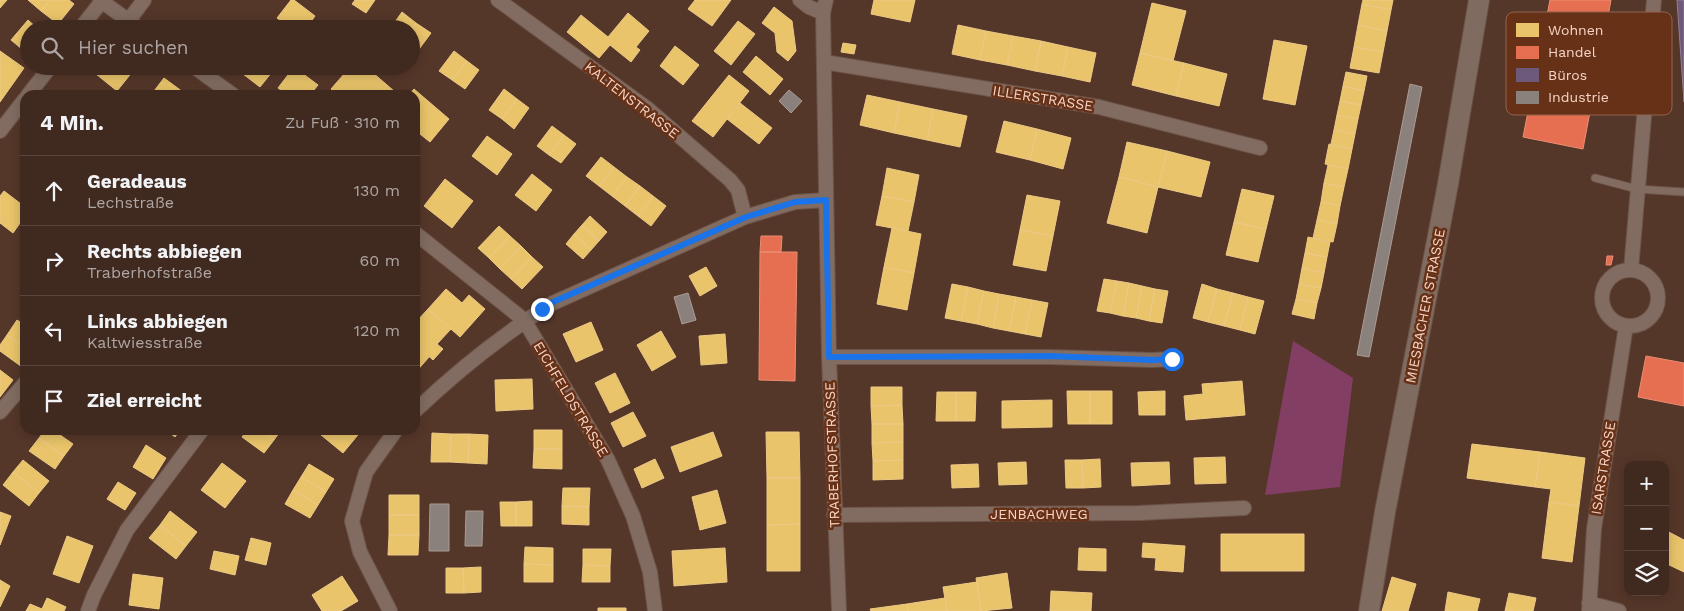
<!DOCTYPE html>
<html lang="de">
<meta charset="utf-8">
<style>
:root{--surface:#40291f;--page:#4b352c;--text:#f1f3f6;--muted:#aea6a4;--line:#59453d}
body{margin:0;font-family:"Work Sans",sans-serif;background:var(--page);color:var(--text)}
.controls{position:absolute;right:15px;bottom:15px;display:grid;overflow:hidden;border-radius:10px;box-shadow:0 2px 12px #0003}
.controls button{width:45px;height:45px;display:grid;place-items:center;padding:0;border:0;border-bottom:1px solid var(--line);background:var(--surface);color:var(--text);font:25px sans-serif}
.stop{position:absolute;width:15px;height:15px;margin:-11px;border:4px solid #1a73e8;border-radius:50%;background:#fff}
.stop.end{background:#1a73e8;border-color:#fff;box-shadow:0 1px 5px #0008}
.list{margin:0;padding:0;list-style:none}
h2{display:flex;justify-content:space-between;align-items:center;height:65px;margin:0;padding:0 20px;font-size:21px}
h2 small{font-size:16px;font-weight:400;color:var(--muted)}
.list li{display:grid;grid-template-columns:32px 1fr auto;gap:15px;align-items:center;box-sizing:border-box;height:70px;padding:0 20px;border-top:1px solid var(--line)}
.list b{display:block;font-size:19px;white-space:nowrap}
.list p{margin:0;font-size:16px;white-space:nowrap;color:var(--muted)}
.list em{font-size:16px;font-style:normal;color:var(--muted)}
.icon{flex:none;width:28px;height:28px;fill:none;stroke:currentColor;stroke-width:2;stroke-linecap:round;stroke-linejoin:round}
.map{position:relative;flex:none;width:1684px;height:611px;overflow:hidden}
.search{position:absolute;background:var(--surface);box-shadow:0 2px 12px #0003;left:20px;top:20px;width:400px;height:55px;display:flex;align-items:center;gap:12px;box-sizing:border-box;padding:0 18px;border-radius:28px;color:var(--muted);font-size:19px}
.panel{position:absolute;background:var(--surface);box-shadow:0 2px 12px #0003;left:20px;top:90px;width:400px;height:345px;border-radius:15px}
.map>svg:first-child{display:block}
</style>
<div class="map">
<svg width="1684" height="611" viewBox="0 0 1684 611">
<rect width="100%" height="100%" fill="#553729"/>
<path fill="#833e64" d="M1293,341L1353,378L1340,487L1265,495Z"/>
<path fill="#e9c46a" stroke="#edc986" d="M0,0H7L0,8Z
M28,0H50L41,11Z
M50,0H69L74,4L58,24L41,11Z
M291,0H294L315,16L306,29H292L277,18Z
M355,0H375L366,13L352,4Z
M695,0H731L712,26L688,9Z
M874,0H915L910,22L871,14Z
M1363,0H1393L1391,10L1362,4Z
M1152,3L1186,11L1173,61L1140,53Z
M1362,4L1391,10L1387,31L1358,25Z
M774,7L792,21L796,51L788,61L777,52L775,33L762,23Z
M402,12L416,23L411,30L390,29Z
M628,13L649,31L636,47L640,50L631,62L610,45L599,58L567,32L581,15L608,37Z
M28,20L38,29H29V55L11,40Z
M738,21L755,34L731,65L714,51Z
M416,23L431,33L414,56L411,53V30Z
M958,25L986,31L980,60L952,54Z
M1358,25L1387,31L1383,52L1354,47Z
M986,31L1013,36L1007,65L980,60Z
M1013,36L1041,41L1035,71L1007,65Z
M1274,40L1307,46L1295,105L1263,99Z
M1041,41L1068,47L1062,76L1035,71Z
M843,43L856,45L854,54L841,52Z
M675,46L699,65L683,85L660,66Z
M1068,47L1096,53L1090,82L1062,76Z
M1354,47L1383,52L1379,73L1350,68Z
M0,51L24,68L0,102Z
M454,51L467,61L452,80L439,71Z
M1140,53L1184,63L1176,96L1132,85Z
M756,56L783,79L770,95L743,72Z
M467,61L479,70L465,89L452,80Z
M1184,63L1227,74L1219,106L1176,96Z
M103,66H137L117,91L96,74Z
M242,66H264L272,72L260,87L239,71Z
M264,66H276L272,72Z
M351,66H365L394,91L391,95H338L331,89Z
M294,67L318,85L310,95H283L285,93L278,88Z
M1346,72L1367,76L1364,91L1343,86Z
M729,75L749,91L713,137L692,121Z
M164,78L187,95H151Z
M1343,86L1364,91L1361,105L1340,101Z
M414,89L449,119L430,142L415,130V95H409Z
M504,89L517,99L502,119L489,110Z
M867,95L900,102L894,133L860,125Z
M517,99L529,108L514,129L502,119Z
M1340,101L1361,105L1358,119L1337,115Z
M900,102L933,109L927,140L894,133Z
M740,103L772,128L759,144L727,119Z
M933,109L967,116L960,147L927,140Z
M1337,115L1358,119L1355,134L1334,130Z
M1004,121L1037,129L1030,160L996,152Z
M552,126L564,135L549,155L537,146Z
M1037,129L1071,138L1063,169L1030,160Z
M1334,130L1355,134L1352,149L1331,144Z
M564,135L576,144L561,163L549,155Z
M487,136L512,154L497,175L472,156Z
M1127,142L1167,151L1158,187L1119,177Z
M1329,144L1352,149L1348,169L1325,164Z
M1167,151L1210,162L1201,197L1158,187Z
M601,157L614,167L599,186L586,176Z
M1328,165L1348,169L1344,187L1324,183Z
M614,167L627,177L612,196L599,186Z
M887,168L919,175L914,202L882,196Z
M532,174L552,190L536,211L515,195Z
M627,177L640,186L625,206L612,196Z
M1119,177L1158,187L1147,233L1107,223Z
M445,179L473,201L452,228L424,206Z
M1324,183L1344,187L1340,206L1321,202Z
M640,186L653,196L638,216L625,206Z
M1242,189L1274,196L1266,229L1234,222Z
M4,191L25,207V216L13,233L0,223V196Z
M1027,195L1060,201L1053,236L1020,230Z
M653,196L666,206L651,226L638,216Z
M882,196L914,202L908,231L876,225Z
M1321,202L1340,206L1337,224L1317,220Z
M590,216L607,232L599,241L582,225Z
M1317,220L1337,224L1333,242L1313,238Z
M1234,222L1266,229L1258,262L1226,255Z
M582,225L599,241L591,250L574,234Z
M499,226L510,236L489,258L478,248Z
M892,228L921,234L914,273L884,267Z
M1020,230L1053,236L1046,271L1013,265Z
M574,234L591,250L583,259L566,244Z
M510,236L521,246L500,269L489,258Z
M1308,237L1330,242L1327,257L1305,253Z
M521,246L532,257L511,279L500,269Z
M1305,253L1327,257L1324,273L1302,268Z
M532,257L543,267L522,289L511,279Z
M706,267L717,286L700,296L689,276Z
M884,267L914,273L907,310L877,304Z
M1302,268L1324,273L1321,288L1299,284Z
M1104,279L1117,281L1110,313L1097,311Z
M1117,281L1129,283L1123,316L1110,313Z
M1129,283L1142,286L1136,318L1123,316Z
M952,284L968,287L961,321L945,318Z
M1202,284L1217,289L1208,322L1193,318Z
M1299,284L1321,288L1317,303L1296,299Z
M1142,286L1155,289L1149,321L1136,318Z
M968,287L984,291L977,324L961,321Z
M446,289L462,303L469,295L485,309L460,337L428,309Z
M1155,289L1168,291L1162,323L1149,321Z
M1217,289L1233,293L1224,326L1208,322Z
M984,291L999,294L993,328L977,324Z
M1233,293L1248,297L1240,330L1224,326Z
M999,294L1016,297L1009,331L993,328Z
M1016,297L1032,300L1025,334L1009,331Z
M1248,297L1264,301L1255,334L1240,330Z
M1296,299L1317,303L1314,319L1292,314Z
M1032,300L1048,303L1041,337L1025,334Z
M428,309L451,329L437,344L443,349L433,360L415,344V323Z
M17,320L25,325V347L7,335Z
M591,322L603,350L576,362L563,334Z
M661,331L676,357L652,371L637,345Z
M725,334L727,363L701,365L699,336Z
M7,335L25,347V362L22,367L0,351V345Z
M415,344L429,357L415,373Z
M0,370L13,380L0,397Z
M615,373L630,403L610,413L595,383Z
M532,379L533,409L496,411L495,380Z
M1242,381L1245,415L1186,420L1184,396L1203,394L1202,384Z
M871,387H902V405L871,406Z
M1067,391H1090V424H1068Z
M1090,391H1112V424H1090Z
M1165,391V415H1139L1138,392Z
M937,392H956V421H936Z
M956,392H976L975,421H956Z
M1052,400V427L1002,428V401Z
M902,405L903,424H872L871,406Z
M633,412L646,436L623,447L611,423Z
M872,424H903V442L872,443Z
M45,430H53L73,444L64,456L39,438Z
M166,430H180L175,437Z
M247,430H260L274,440L264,453L242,437Z
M260,430H281L274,440Z
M315,430H362L343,453Z
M534,430H562V449H534Z
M713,432L722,456L680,472L671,447Z
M766,432H799L800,478H767Z
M432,433L451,434L450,462H431Z
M451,434H469L468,463L450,462Z
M469,434L488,435L487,464L468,463Z
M39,438L64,456L55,469L29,451Z
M903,442V460L873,461L872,443Z
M1472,444L1540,452L1535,487L1467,478Z
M146,445L166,458L153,479L133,467Z
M534,449H562V469L533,468Z
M1540,452L1585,458L1579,506L1549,502L1551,489L1535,487Z
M1225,457L1226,483L1195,484L1194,458Z
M655,459L664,478L642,488L634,469Z
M1100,459L1101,487L1083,488L1082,460Z
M23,460L49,481L39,493L13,472Z
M903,460V479L873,480V461Z
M1065,460H1082L1083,488H1066Z
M1026,462L1027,484L999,485L998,463Z
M1169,462L1170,484L1132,486L1131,463Z
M222,463L246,481L225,508L201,490Z
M309,464L334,479L326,492L301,477Z
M978,464L979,487L952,488L951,465Z
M13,472L39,493L29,506L3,485Z
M301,477L326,492L318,505L293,490Z
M767,478H800V524L767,525Z
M118,482L136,493L125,510L107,499Z
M563,488H590L589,507L562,506Z
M293,490L318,505L310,518L285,504Z
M717,490L726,523L700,530L692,497Z
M389,495H419V515H389Z
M532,501V526H516V502Z
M500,502H516V526H501Z
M1549,502L1579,506L1572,562L1542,558Z
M562,506L589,507V525L562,524Z
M170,511L197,532L186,546L160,525Z
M0,512L11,516L0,545Z
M389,515H419V535H389Z
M800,524V571H767V525Z
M160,525L186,546L176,559L149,538Z
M1665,530L1684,540V572L1665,563Z
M1221,534H1304V571H1221Z
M389,535H419L418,555H388Z
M67,536L93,546L79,583L53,574Z
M251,538L271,543L266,565L245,560Z
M1143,543L1185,546L1183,572L1155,570L1156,558L1142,557Z
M525,547L553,548V565L524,564Z
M725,548L727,582L674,586L672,551Z
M1079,548L1106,549V571L1078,570Z
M583,549H611L610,566L583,565Z
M214,551L239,556L235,575L210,569Z
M524,564L553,565V582H524Z
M583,565L610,566V582H582Z
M481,567V592L464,593L463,568Z
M446,568H463L464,593H446Z
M1007,573L1012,608L981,611L976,578Z
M133,574L163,578L159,609L129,605Z
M342,576L358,601L341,611H322L312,595Z
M1392,577L1416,584L1408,611H1382Z
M0,580L10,586L0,607Z
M977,582L981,611H947L943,587Z
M1051,591L1092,593L1091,611H1050Z
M1448,592L1480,599L1477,611H1445Z
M1509,593L1536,598L1533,611H1505Z
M47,598L66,607L64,611H26L30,604L42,609Z
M945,598L947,611H908L907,604Z
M907,604L908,611H871L870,609Z
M598,608H626V611H598Z"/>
<path fill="#e76f51" stroke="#ec8d74" d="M1550,0H1611L1583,149L1523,137Z
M761,236H782L781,252H760Z
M760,252H797L795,381L759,380Z
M1607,256H1613L1611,265H1606Z
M1646,356L1684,363V406L1638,397Z"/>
<path fill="#6d597a" stroke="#967e91" d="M1677,0H1684V102Z"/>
<path fill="#8a817c" stroke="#aa9a92" d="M1410,84L1422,87L1369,357L1357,355Z
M789,90L802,101L791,113L779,101Z
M688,293L696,320L682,324L674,297Z
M430,504H449V551H429Z
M466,511H483L482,546H465Z"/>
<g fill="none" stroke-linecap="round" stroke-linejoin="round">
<defs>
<path id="lane" d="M1595,178L1637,189L1684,192"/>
<path id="street" d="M100,0L140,29
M498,0L648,109L730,180L738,190L745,217
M800,0L809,7L823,13
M826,0L823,13L829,357L839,611
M129,20L144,0
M80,29L102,1
M824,62L1099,107L1260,148
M193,66L233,95
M28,95L51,66
M0,131L25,99
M415,233L524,320L608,460L633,516L650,572L655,611
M1631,270L1654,0
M1602 298a28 28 0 1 1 56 0a28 28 0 1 1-56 0Z
M829,357H1049L1152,360L1172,359
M415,411C457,371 503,334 553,303L745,217L795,202L826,200
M0,412L25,383
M834,515L1139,513L1244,508
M1589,603L1619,611
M88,611L94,595L127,530L202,430
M390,611L360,552L352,521L366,472L396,430
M1589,611L1594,529L1626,326"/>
<path id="secondary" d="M1369,611L1385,512L1448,184L1479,0"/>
</defs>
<use href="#lane" stroke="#6c5348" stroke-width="9"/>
<use href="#street" stroke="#6c5348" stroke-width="16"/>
<use href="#secondary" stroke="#6c5348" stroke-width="22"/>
<use href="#lane" stroke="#826c61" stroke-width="7"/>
<use href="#street" stroke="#826c61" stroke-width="14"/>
<use href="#secondary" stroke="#7f6b5f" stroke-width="20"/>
</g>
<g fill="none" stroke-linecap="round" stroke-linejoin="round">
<path stroke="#1a73e8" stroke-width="6" d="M542,309L553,302L746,217L795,202L826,200L829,357L1049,356L1152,360L1172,359"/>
</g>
<g text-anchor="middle" stroke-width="5" stroke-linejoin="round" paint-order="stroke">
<g font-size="14" fill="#f6d4c6" stroke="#673117">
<text transform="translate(1043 98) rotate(9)" y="5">ILLERSTRASSE</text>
<text transform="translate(632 100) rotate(38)" y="5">KALTENSTRASSE</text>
<text transform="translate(1425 306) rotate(-79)" y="5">MIESBACHER STRASSE</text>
<text transform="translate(571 399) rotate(59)" y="5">EICHFELDSTRASSE</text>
<text transform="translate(832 455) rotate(-92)" y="5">TRABERHOFSTRASSE</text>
<text transform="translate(1603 468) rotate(-81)" y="5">ISARSTRASSE</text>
<text x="1039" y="519">JENBACHWEG</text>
</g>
</g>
<rect x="1506" y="12" width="166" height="103" rx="8" fill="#673117" stroke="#92624c" stroke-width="1"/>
<rect x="1516" y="23" width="23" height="14" fill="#e9c46a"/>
<rect x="1516" y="46" width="23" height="13" fill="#e76f51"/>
<rect x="1516" y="68" width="23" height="14" fill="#6d597a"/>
<rect x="1516" y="91" width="23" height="13" fill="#8a817c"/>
<g font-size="14" fill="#f6d4c6">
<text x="1548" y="35">Wohnen</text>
<text x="1548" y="57">Handel</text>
<text x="1548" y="80">Büros</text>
<text x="1548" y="102">Industrie</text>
</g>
</svg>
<div class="controls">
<button>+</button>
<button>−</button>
<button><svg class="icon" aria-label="layers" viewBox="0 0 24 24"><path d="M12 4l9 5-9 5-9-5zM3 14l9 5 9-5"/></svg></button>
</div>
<div class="stop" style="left:1172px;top:359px"></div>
<div class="stop end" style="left:542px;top:309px"></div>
<div class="search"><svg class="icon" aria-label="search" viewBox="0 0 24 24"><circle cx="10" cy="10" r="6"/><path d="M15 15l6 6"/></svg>Hier suchen</div>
<section class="panel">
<h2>4 Min.<small>Zu Fuß · 310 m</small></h2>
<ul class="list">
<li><svg class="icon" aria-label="ahead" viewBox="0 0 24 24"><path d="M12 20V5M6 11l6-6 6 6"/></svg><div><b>Geradeaus</b><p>Lechstraße</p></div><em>130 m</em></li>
<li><svg class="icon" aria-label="right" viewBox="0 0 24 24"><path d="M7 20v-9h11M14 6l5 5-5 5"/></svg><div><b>Rechts abbiegen</b><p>Traberhofstraße</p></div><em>60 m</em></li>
<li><svg class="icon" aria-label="left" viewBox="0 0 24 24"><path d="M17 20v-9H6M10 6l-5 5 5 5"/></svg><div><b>Links abbiegen</b><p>Kaltwiesstraße</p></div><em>120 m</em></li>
<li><svg class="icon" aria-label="arrive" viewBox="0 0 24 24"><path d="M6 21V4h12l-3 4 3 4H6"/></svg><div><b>Ziel erreicht</b></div></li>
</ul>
</section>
</div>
